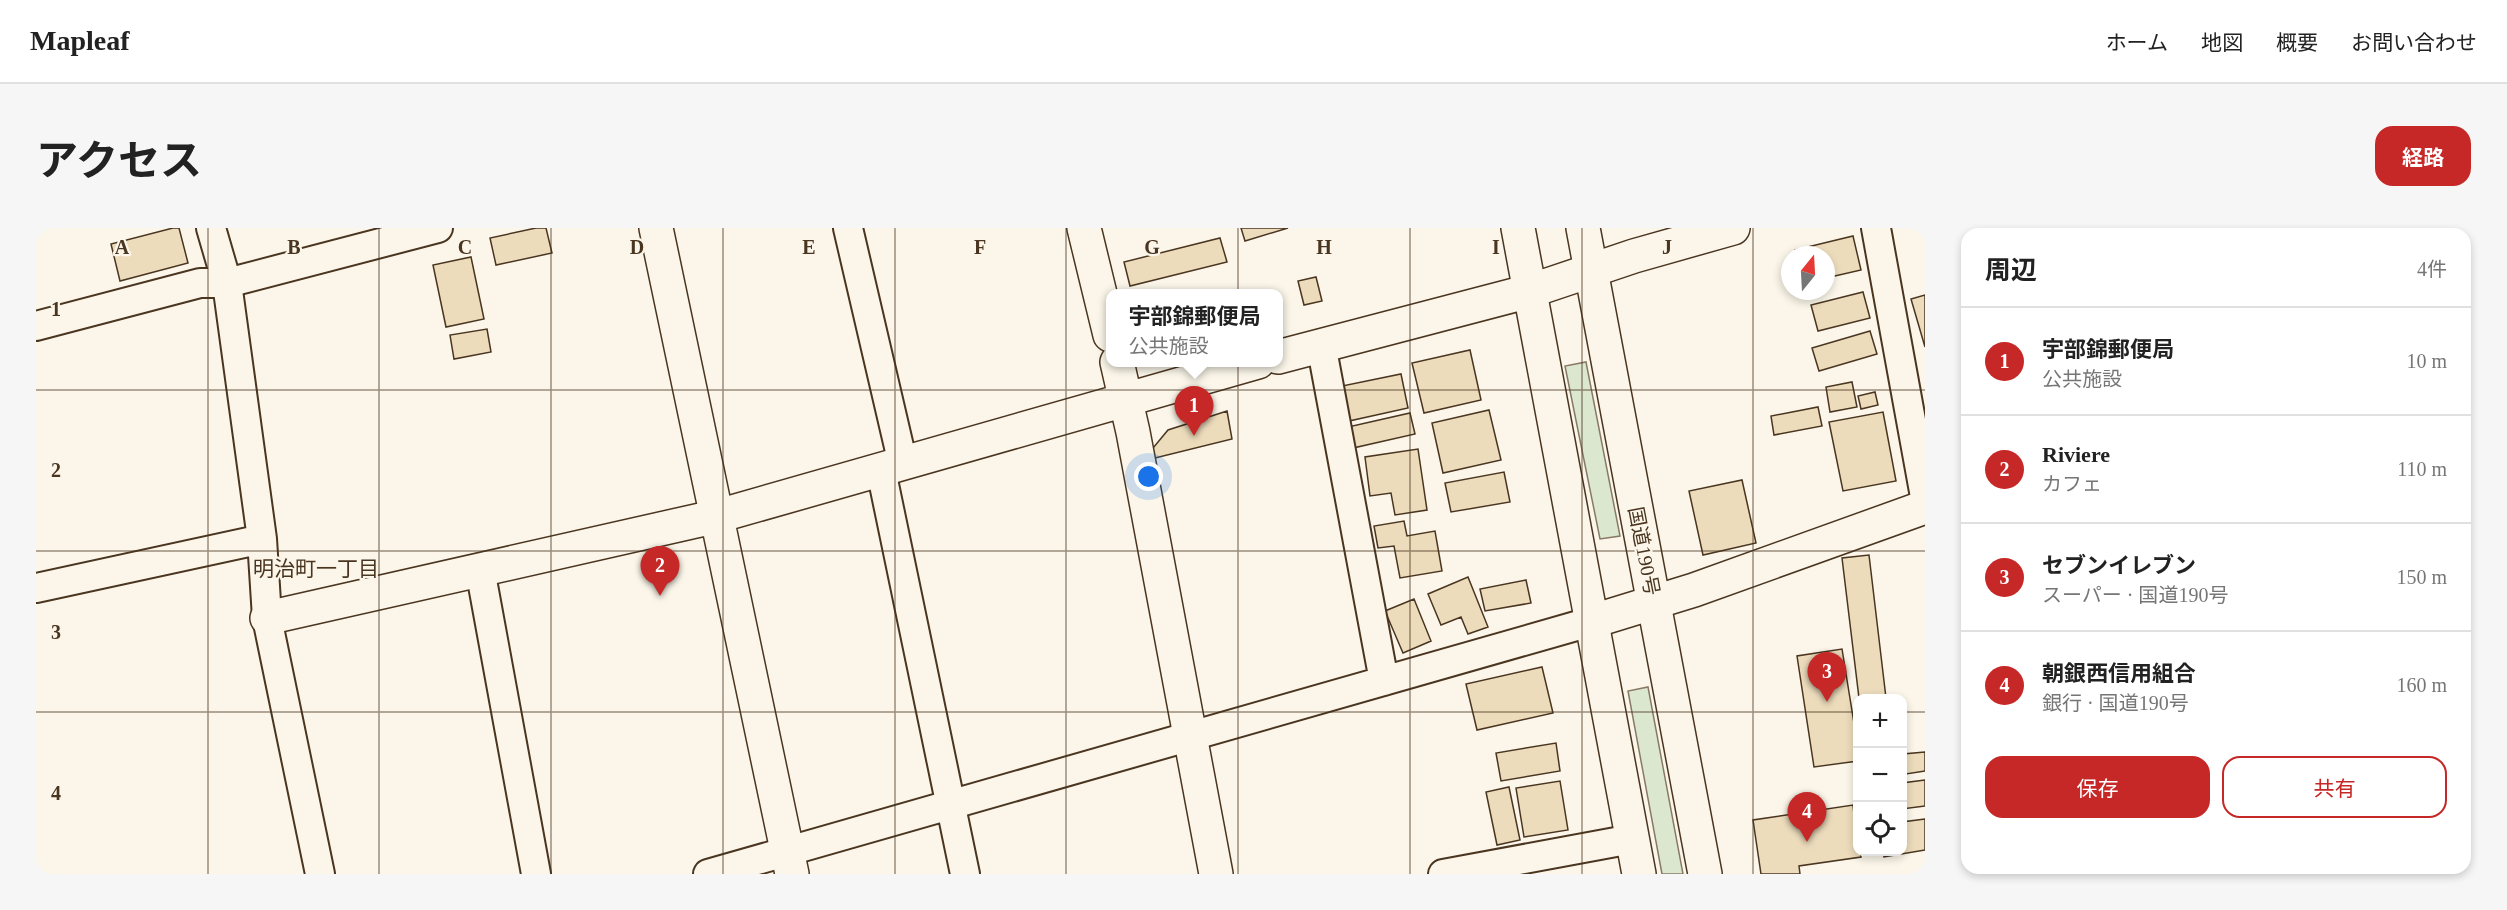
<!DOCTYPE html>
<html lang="ja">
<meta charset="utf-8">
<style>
:root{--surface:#fff;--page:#f6f6f6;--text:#222;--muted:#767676;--line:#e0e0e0;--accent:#c62828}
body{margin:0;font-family:"Times New Roman","Noto Sans JP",serif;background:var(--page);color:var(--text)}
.controls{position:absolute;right:18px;bottom:18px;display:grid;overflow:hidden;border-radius:12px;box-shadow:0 3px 9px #0003}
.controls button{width:54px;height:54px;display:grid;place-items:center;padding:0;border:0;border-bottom:2px solid var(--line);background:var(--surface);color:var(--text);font:30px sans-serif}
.compass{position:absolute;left:1745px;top:18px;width:54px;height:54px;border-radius:50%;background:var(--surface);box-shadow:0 3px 9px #0003;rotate:18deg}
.you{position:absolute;left:1113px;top:249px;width:21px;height:21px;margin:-15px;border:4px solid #fff;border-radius:50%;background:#1a73e8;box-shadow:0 0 0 9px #1a73e833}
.badge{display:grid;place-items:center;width:39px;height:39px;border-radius:50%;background:var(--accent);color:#fff;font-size:20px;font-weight:700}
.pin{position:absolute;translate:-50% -50px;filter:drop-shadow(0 2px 3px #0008)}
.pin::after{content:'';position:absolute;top:32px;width:21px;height:18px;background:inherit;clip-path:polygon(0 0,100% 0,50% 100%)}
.popup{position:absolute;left:1070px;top:61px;width:177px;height:78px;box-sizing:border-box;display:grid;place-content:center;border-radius:12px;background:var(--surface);filter:drop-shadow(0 2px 4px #0005);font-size:20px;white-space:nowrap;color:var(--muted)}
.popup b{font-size:22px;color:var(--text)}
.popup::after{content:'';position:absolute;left:50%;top:100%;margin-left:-12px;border:12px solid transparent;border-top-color:var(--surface)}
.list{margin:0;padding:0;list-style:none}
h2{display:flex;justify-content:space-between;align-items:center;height:78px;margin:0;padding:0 24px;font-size:26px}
h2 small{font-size:20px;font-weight:400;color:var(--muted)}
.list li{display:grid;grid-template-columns:39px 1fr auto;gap:18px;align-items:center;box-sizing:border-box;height:108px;padding:0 24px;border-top:2px solid var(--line)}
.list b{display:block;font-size:22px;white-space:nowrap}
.list p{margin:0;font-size:20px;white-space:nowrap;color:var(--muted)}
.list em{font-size:20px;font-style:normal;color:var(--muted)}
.actions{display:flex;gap:12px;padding:18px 24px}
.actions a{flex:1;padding:14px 0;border:2px solid var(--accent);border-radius:18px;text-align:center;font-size:21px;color:var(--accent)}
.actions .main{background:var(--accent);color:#fff}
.icon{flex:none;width:33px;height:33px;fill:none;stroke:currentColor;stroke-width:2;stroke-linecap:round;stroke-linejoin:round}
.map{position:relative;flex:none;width:1889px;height:646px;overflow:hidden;border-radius:18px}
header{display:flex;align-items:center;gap:36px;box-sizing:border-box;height:84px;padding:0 30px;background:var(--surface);border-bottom:2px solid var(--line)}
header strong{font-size:28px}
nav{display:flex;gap:33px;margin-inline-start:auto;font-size:21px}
.intro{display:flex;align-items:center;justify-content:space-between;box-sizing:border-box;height:144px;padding:0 36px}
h1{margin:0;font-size:42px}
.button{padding:15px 27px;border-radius:18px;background:var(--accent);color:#fff;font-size:21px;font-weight:700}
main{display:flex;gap:36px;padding:0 36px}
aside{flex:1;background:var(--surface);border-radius:18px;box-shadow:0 3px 9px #0003}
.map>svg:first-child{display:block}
</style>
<header>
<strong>Mapleaf</strong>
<nav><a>ホーム</a><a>地図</a><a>概要</a><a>お問い合わせ</a></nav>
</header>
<div class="intro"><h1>アクセス</h1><a class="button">経路</a></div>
<main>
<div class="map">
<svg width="1889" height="646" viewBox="0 0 1889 646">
<rect width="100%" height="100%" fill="#fbf6e9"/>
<path fill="#dce7d0" stroke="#887966" stroke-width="1.5" d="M1550,134L1584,308L1564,311L1529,138Z
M1612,459L1647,646H1626L1592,463Z"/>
<path fill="#ecdcbc" stroke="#4a3520" stroke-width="1.5" d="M137,0H143L152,35L84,53L75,16Z
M500,0H510L516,25L460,37L454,10Z
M1205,0H1252L1209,13Z
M1817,8L1825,42L1790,50V27H1760L1759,22Z
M1184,10L1191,34L1094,58L1088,34Z
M435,29L448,91L410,99L397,37Z
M1280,49L1286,73L1268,77L1262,53Z
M1827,64L1834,90L1782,103L1775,77Z
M1889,67V119L1875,71Z
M451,101L455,124L418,131L414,107Z
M1834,103L1841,126L1783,143L1776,120Z
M1434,122L1445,172L1388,185L1376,135Z
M1365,146L1372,180L1313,193L1306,158Z
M1816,154L1821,179L1794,184L1790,159Z
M1839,164L1842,177L1825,181L1822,168Z
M1782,179L1786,198L1738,207L1735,188Z
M1453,182L1465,232L1407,245L1396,195Z
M1191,183L1196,211L1115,231L1117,220L1132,202Z
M1847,184L1860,253L1807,263L1793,194Z
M1374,185L1379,206L1317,220L1312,199Z
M1382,221L1391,282L1359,287L1355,265L1334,268L1329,229Z
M1468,244L1474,274L1415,284L1409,255Z
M1706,252L1720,315L1667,327L1653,263Z
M1368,293L1371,308L1399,303L1406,343L1364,350L1358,318L1342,320L1338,298Z
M1833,327L1850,470H1823L1806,330Z
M1432,349L1452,399L1432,406L1425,389L1405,397L1392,366Z
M1490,352L1495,375L1449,383L1444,361Z
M1378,371L1395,413L1367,425L1349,383Z
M1806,421L1822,520V533L1778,539L1761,428Z
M1506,439L1517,485L1441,502L1430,456Z
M1520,515L1524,543L1465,553L1460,525Z
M1889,524V543L1870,546L1867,526Z
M1889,552V578L1866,581V555Z
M1524,553L1532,602L1488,609L1480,560Z
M1473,559L1484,612L1461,617L1450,564Z
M1817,577L1822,624H1824L1825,629L1763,638L1764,646H1725L1717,592Z
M1889,591V622L1848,629L1847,624H1866V594Z"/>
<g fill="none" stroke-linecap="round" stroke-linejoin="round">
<defs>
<path id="minor" d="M175,0L191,55L226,311L231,390L284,646
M812,0L867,236
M1840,0L1889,269
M0,98L164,55H191L402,0
M1285,116L1348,453
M845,242L929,646
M444,341L500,646
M0,360L226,311
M672,646L1554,394
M1407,646L1596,611"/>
<path id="tertiary" d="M620,0L756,646
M1048,0L1074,107
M1242,129L1494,63L1598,28L1697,0
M1081,134L1097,204L1180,646
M231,390L682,288L1222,134
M1554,394L1658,362L1889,279"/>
<path id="trunk" d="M1482,0L1603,646
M1547,0L1669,646"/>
</defs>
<use href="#minor" stroke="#4a3520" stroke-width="32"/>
<use href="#tertiary" stroke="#4a3520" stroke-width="36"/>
<use href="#trunk" stroke="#4a3520" stroke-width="36"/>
<use href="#minor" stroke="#fbf6e9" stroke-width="28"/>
<use href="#tertiary" stroke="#fbf6e9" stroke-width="33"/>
<use href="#trunk" stroke="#fbf6e9" stroke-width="33"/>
</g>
<path fill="none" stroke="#4a3520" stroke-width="1.5" stroke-opacity="0.55" d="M172,0V646M343,0V646M515,0V646M687,0V646M859,0V646M1030,0V646M1202,0V646M1374,0V646M1546,0V646M1717,0V646M0,162H1889M0,323H1889M0,484H1822M1866,484H1889"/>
<g text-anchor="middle" stroke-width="4.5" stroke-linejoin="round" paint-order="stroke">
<g font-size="20" fill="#4a3520" stroke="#fbf6e9">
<text transform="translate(1608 323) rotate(79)" y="7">国道190号</text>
</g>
<g font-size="21" fill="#4a3520" stroke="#fbf6e9">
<text x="280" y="348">明治町一丁目</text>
</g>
</g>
<g font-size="20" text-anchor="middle" font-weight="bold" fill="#4a3520" stroke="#fbf6e9" stroke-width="4.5" stroke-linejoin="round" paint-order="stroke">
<text x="86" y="26">A</text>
<text x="258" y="26">B</text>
<text x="429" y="26">C</text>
<text x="601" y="26">D</text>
<text x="773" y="26">E</text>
<text x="944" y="26">F</text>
<text x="1116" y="26">G</text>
<text x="1288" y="26">H</text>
<text x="1460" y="26">I</text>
<text x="1631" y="26">J</text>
<text x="20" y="88">1</text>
<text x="20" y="249">2</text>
<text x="20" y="411">3</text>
<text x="20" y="572">4</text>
</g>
</svg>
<div class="controls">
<button>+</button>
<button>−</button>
<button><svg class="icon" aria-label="locate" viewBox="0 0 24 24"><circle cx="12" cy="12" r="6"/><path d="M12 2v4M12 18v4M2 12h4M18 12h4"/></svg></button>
</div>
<svg class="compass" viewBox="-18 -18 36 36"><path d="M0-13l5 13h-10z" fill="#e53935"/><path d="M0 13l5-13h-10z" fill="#767676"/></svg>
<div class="you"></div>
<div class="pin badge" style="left:1158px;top:208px">1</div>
<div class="popup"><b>宇部錦郵便局</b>公共施設</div>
<div class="pin badge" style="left:624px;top:368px">2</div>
<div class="pin badge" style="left:1791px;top:474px">3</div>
<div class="pin badge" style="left:1771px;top:614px">4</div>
</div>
<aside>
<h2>周辺<small>4件</small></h2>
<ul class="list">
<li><span class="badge">1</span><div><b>宇部錦郵便局</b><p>公共施設</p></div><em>10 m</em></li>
<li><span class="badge">2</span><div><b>Riviere</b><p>カフェ</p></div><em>110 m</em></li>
<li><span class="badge">3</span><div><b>セブンイレブン</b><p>スーパー · 国道190号</p></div><em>150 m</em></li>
<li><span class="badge">4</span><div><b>朝銀西信用組合</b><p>銀行 · 国道190号</p></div><em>160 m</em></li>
</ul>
<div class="actions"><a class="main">保存</a><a>共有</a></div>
</aside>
</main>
